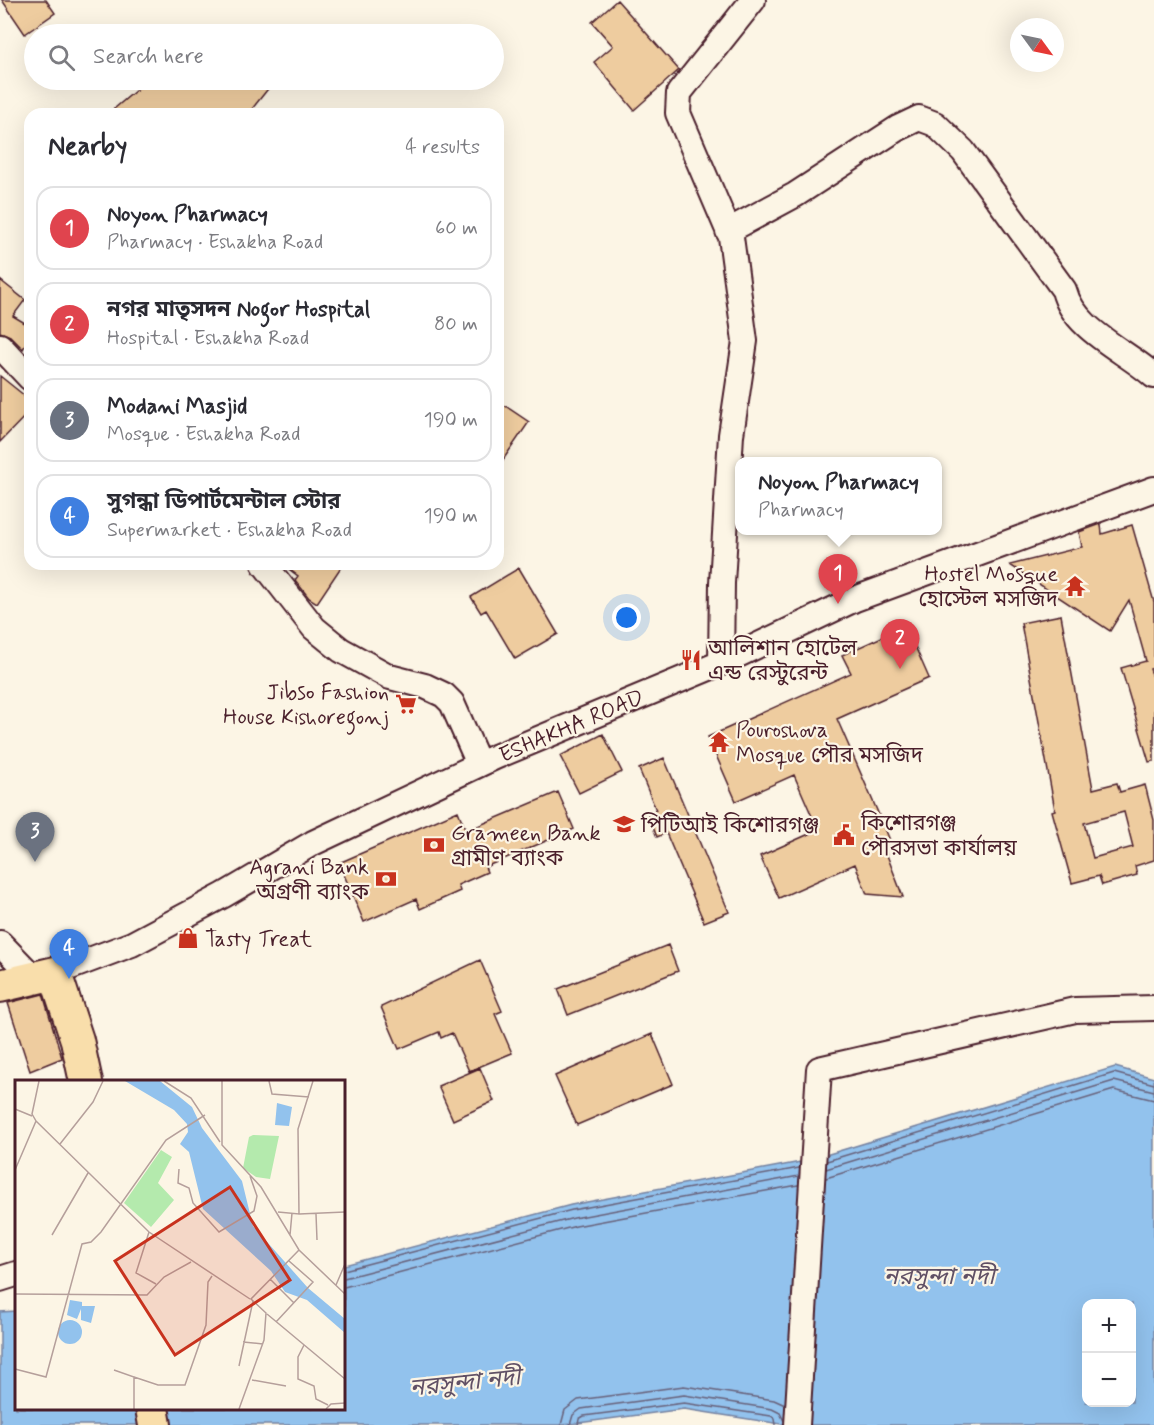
<!DOCTYPE html>
<meta charset="utf-8">
<style>
:root{--surface:#fff;--page:#f2f2f3;--text:#2b2b33;--muted:#7c7c81;--line:#e1e1e2;--accent:#c8321e}
body{margin:0;font-family:Mynerve,"Noto Sans Bengali",sans-serif;background:var(--page);color:var(--text)}
.controls{position:absolute;right:18px;bottom:18px;display:grid;overflow:hidden;border-radius:12px;box-shadow:0 6px 24px #0002}
.controls button{width:54px;height:54px;display:grid;place-items:center;padding:0;border:0;border-bottom:2px solid var(--line);background:var(--surface);color:var(--text);font:30px sans-serif}
.compass{position:absolute;left:1010px;top:18px;width:54px;height:54px;border-radius:50%;background:var(--surface);box-shadow:0 6px 24px #0002;rotate:123deg}
.you{position:absolute;left:627px;top:618px;width:21px;height:21px;margin:-15px;border:4px solid #fff;border-radius:50%;background:#1a73e8;box-shadow:0 0 0 9px #1a73e833}
.badge{display:grid;place-items:center;width:39px;height:39px;border-radius:50%;background:var(--accent);color:#fff;font-size:20px;font-weight:700}
.pin{position:absolute;translate:-50% -50px;filter:drop-shadow(0 2px 3px #0008)}
.pin::after{content:'';position:absolute;top:32px;width:21px;height:18px;background:inherit;clip-path:polygon(0 0,100% 0,50% 100%)}
.popup{position:absolute;left:735px;top:457px;width:207px;height:78px;box-sizing:border-box;display:grid;place-content:center;border-radius:12px;background:var(--surface);filter:drop-shadow(0 2px 4px #0005);font-size:20px;white-space:nowrap;color:var(--muted)}
.popup b{font-size:22px;color:var(--text)}
.popup::after{content:'';position:absolute;left:50%;top:100%;margin-left:-12px;border:12px solid transparent;border-top-color:var(--surface)}
.list{margin:0;padding:0;list-style:none}
h2{display:flex;justify-content:space-between;align-items:center;height:78px;margin:0;padding:0 24px;font-size:26px}
h2 small{font-size:20px;font-weight:400;color:var(--muted)}
.list li{display:grid;grid-template-columns:39px 1fr auto;gap:18px;align-items:center;box-sizing:border-box;height:84px;margin:0 12px 12px;padding:0 12px;border:2px solid var(--line);border-radius:18px}
.list b{display:block;font-size:22px;white-space:nowrap}
.list p{margin:0;font-size:20px;white-space:nowrap;color:var(--muted)}
.list em{font-size:20px;font-style:normal;color:var(--muted)}
.icon{flex:none;width:33px;height:33px;fill:none;stroke:currentColor;stroke-width:2;stroke-linecap:round;stroke-linejoin:round}
.map{position:relative;flex:none;width:1154px;height:1425px;overflow:hidden}
.search{position:absolute;background:var(--surface);box-shadow:0 6px 24px #0002;left:24px;top:24px;width:480px;height:66px;display:flex;align-items:center;gap:15px;box-sizing:border-box;padding:0 21px;border-radius:33px;color:var(--muted);font-size:22px}
.panel{position:absolute;background:var(--surface);box-shadow:0 6px 24px #0002;left:24px;top:108px;width:480px;height:462px;border-radius:18px}
.map>svg:first-child{display:block}
</style>
<div class="map">
<svg width="1154" height="1425" viewBox="0 0 1154 1425">
<rect width="100%" height="100%" fill="#fcf5e5"/>
<filter id="ink" filterUnits="userSpaceOnUse"><feTurbulence type="fractalNoise" baseFrequency=".0167" numOctaves="2"/><feDisplacementMap in="SourceGraphic" scale="12" xChannelSelector="R" yChannelSelector="G"/><feConvolveMatrix kernelMatrix="1 2 1 2 8 2 1 2 1" color-interpolation-filters="sRGB"/></filter>
<g filter="url(#ink)">
<path fill="#92c2ed" stroke="#75819f" stroke-width="1.5" fill-rule="evenodd" d="M1115,1067L1154,1078V1425H788L684,1409L563,1425H0V1312L16,1311V1408H344V1265L571,1205L806,1161ZM1086,1304H1132V1402H1086Z"/>
<g fill="none" stroke-linecap="round" stroke-linejoin="round">
<path stroke="#676079" stroke-width="1.5" d="M827,1161L1114,1073L1154,1084
M826,1169L1114,1081L1154,1091
M826,1178L1114,1090L1154,1100
M344,1270L572,1210L799,1168
M344,1278L574,1218L799,1176
M344,1287L576,1226L798,1185
M561,1425L565,1410L578,1400L684,1386L774,1400L785,1405
M570,1425L573,1415L581,1409L684,1395L772,1409L780,1413L784,1421
M578,1425L579,1419L584,1416L684,1403L771,1416L775,1419L776,1425"/>
</g>
<path fill="#eecc9f" stroke="#4a1f2b" stroke-width="1.5" fill-rule="evenodd" d="M2,0H46L55,13L25,34Z
M617,0L679,70L634,110L594,62L613,46L592,22Z
M148,80H275L248,114H108Z
M0,280L25,300L13,316L30,326V337L23,349L10,336L0,332Z
M0,376L30,400V411L0,442Z
M498,401L529,422L498,467Z
M1101,524L1102,534L1132,525L1154,602V668L1150,669L1154,680V761L1149,762L1121,668L1146,661L1129,600L1110,631L1010,565L1082,547L1079,532Z
M282,564H343L317,603L309,598L295,580L298,576Z
M519,568L558,634L515,659L486,610L481,613L471,597Z
M1061,615L1093,789L1117,783L1120,792L1145,785L1154,820V860L1135,866L1137,875L1102,885L1099,876L1072,883L1052,811L1055,810L1021,623ZM1124,812L1133,847L1093,858L1084,823Z
M906,626L929,678L837,719L893,847L885,850L903,897L867,894L855,864L779,898L760,856L818,830L794,775L736,801L708,737L851,673L842,655Z
M603,734L622,772L579,793L560,756Z
M664,758L729,912L704,922L666,833L657,837L647,813L656,810L639,769Z
M558,792L574,829L485,867L487,872L458,885L460,891L420,909L416,899L364,922L339,863L458,811L466,831Z
M668,945L678,971L568,1015L558,989Z
M480,960L502,1011L495,1014L512,1053L469,1071L452,1033L441,1038L439,1032L399,1049L381,1007Z
M43,994L62,1058L30,1071L8,1003Z
M652,1034L673,1084L577,1125L555,1076Z
M480,1068L494,1101L453,1120L438,1086Z"/>
<g fill="none" stroke-linecap="round" stroke-linejoin="round">
<defs>
<path id="minor" d="M728,231L795,195L898,128L919,118L935,124L963,151L1064,290C1074,330 1125,350 1154,376
M0,346L30,378
M264,564L314,628L341,650L390,677L425,686L444,695L452,703L479,764
M721,663L722,583L731,435L745,341L731,237L678,113L679,93L753,0
M0,943L33,977
M55,973L132,944L224,895L313,843L495,757L721,663L855,599L1154,489
M0,1279L16,1274
M797,1425L819,1069L1075,1010L1154,1008"/>
<path id="major" d="M0,986L55,973L77,1040L86,1082
M152,1408L155,1425"/>
</defs>
<use href="#minor" stroke="#4a1f2b" stroke-width="28"/>
<use href="#major" stroke="#4a1f2b" stroke-width="36"/>
<use href="#minor" stroke="#fcf5e5" stroke-width="24"/>
<use href="#major" stroke="#f9deab" stroke-width="32"/>
</g>
</g>
<defs>
<symbol id="temple-bare" viewBox="-9 -9 18 18"><path d="M0-6L5-2H3V0L6.5 2.5H4V6H1.5V3h-3V6H-4V2.5H-6.5L-3 0V-2H-5Z" fill="#c8321e" stroke="#fcf5e5" stroke-width="2.5" paint-order="stroke"/></symbol>
<symbol id="restaurant-bare" viewBox="-9 -9 18 18"><path d="M-5-6h1v4h1v-4h1v4h1v-4h1v5L-1.5 .5V6h-2V.5L-5-1ZM5-6V6H3V1.5H1.5Q1.5-4 5-6Z" fill="#c8321e" stroke="#fcf5e5" stroke-width="2.5" paint-order="stroke"/></symbol>
<symbol id="supermarket-bare" viewBox="-9 -9 18 18"><path d="M-6-5.5h2.5l.6 2H6L4.5 2H-2.5L-4.4-4H-6ZM-1.5 3.2a1.3 1.3 0 1 0 .1 0ZM3 3.2a1.3 1.3 0 1 0 .1 0Z" fill="#c8321e" stroke="#fcf5e5" stroke-width="2.5" paint-order="stroke"/></symbol>
<symbol id="school-bare" viewBox="-9 -9 18 18"><path d="M0-5L7-2L0 1L-7-2ZM-4 1L0 2.5L4 1V4Q0 6-4 4Z" fill="#c8321e" stroke="#fcf5e5" stroke-width="2.5" paint-order="stroke"/></symbol>
<symbol id="civic-bare" viewBox="-9 -9 18 18"><path d="M-.6-6.5H3V-4.5H.6V-3L4-1V1h2V6H-6V1h2V-1L-.6-3ZM-1.2 2.5V6h2.4V2.5Z" fill="#c8321e" stroke="#fcf5e5" stroke-width="2.5" paint-order="stroke"/></symbol>
<symbol id="bank-bare" viewBox="-9 -9 18 18"><path d="M-6-4H6V4H-6ZM0-2.3a2.3 2.3 0 1 0 0 4.6a2.3 2.3 0 1 0 0-4.6Z" fill="#c8321e" stroke="#fcf5e5" stroke-width="2.5" paint-order="stroke"/></symbol>
<symbol id="shop-bare" viewBox="-9 -9 18 18"><path d="M-5-2.5h2.3a2.7 3.5 0 0 1 5.4 0H5L5.5 6h-11ZM-1.5-2.5h3a1.5 2.3 0 0 0-3 0Z" fill="#c8321e" stroke="#fcf5e5" stroke-width="2.5" paint-order="stroke"/></symbol>
</defs>
<g fill-rule="evenodd">
<use href="#temple-bare" x="1060" y="571" width="30" height="30"/>
<use href="#restaurant-bare" x="676" y="645" width="30" height="30"/>
<use href="#supermarket-bare" x="391" y="689" width="30" height="30"/>
<use href="#temple-bare" x="704" y="727" width="30" height="30"/>
<use href="#school-bare" x="609" y="809" width="30" height="30"/>
<use href="#civic-bare" x="829" y="820" width="30" height="30"/>
<use href="#bank-bare" x="419" y="830" width="30" height="30"/>
<use href="#bank-bare" x="371" y="864" width="30" height="30"/>
<use href="#shop-bare" x="173" y="923" width="30" height="30"/>
</g>
<g text-anchor="middle" stroke-width="4.5" stroke-linejoin="round" paint-order="stroke">
<g font-size="22" fill="#4a1f2b" stroke="#fcf5e5" text-anchor="start">
<text x="1058" y="581" text-anchor="end">Hostel Mosque<tspan x="1058" dy="25">হোস্টেল মসজিদ</tspan></text>
<text x="708" y="655">আলিশান হোটেল<tspan x="708" dy="25">এন্ড রেস্টুরেন্ট</tspan></text>
<text x="389" y="699" text-anchor="end">Jibso Fashion<tspan x="389" dy="25">House Kishoregonj</tspan></text>
<text x="736" y="737">Pouroshova<tspan x="736" dy="25">Mosque পৌর মসজিদ</tspan></text>
<text x="861" y="830">কিশোরগঞ্জ<tspan x="861" dy="25">পৌরসভা কার্যালয়</tspan></text>
<text x="641" y="832">পিটিআই কিশোরগঞ্জ</text>
<text x="451" y="840">Grameen Bank<tspan x="451" dy="25">গ্রামীণ ব্যাংক</tspan></text>
<text x="369" y="874" text-anchor="end">Agrani Bank<tspan x="369" dy="25">অগ্রণী ব্যাংক</tspan></text>
<text x="205" y="946">Tasty Treat</text>
</g>
<g font-size="22" fill="#4a1f2b" stroke="#fcf5e5">
<text transform="translate(571 725) rotate(-23)" y="8">ESHAKHA ROAD</text>
</g>
<g font-size="24" font-style="italic" fill="#605065" stroke="#fcf5e5">
<text x="939" y="1284">নরসুন্দা নদী</text>
<text transform="translate(465 1382) rotate(-6)" y="8">নরসুন্দা নদী</text>
</g>
</g>
<g transform="translate(15 1080)">
<rect width="330" height="330" fill="#fcf5e5"/>
<path d="M238,55L264,56L255,99L241,97L228,88L234,57ZM146,70L157,77L143,103L159,120L136,147L109,123Z" fill="#b4eaad"/>
<path d="M110,1H145L177,27L187,48L227,101L238,146L293,208L330,239V253L292,220L270,212L256,191L188,129L174,72L165,64L173,52L172,44L159,30ZM262,23L277,27L274,46L260,45ZM55,220L67,222V226H80L76,243L66,240V229L62,239L52,235ZM43 252a12 12 0 1 1 24 0a12 12 0 1 1-24 0Z" fill="#92c2ed"/>
<path fill="none" stroke="#b59f9b" stroke-width="1.5" d="M149,1L176,18L205,62M207,1V65L246,107L284,170L330,214M254,1L257,14L294,17M0,29L17,36M21,41L134,152L235,219M45,64L78,22L88,1M164,89L163,103L174,108L178,123L204,152L239,131L242,116L235,96M0,90L21,41L17,34L24,1M263,132L284,134L283,49L298,1M284,134L330,132M301,134L302,160M134,152L121,193L141,204M37,155L73,93M275,155L277,133M255,199L279,223M321,205L330,184M0,214L132,215L149,197L176,182M252,234L330,299M261,242L298,202L274,181M228,262L248,264M289,265L283,277V299L299,306L301,319L313,325M224,286L238,221M0,289L31,297L67,164L76,162L86,152L151,60L190,35M99,290L119,297V329M119,297L143,305H170L191,245L193,202L197,196M237,300L271,306M224,329L249,260L251,233L236,219L284,170M311,329L316,324L330,323"/>
<path fill="#c8321e" fill-opacity="0.15" stroke="#c8321e" stroke-width="3" d="M215,107L275,200L160,275L100,181Z"/>
<rect width="330" height="330" fill="none" stroke="#4a1f2b" stroke-width="3"/>
</g>
</svg>
<div class="controls">
<button>+</button>
<button>−</button>
</div>
<svg class="compass" viewBox="-18 -18 36 36"><path d="M0-13l5 13h-10z" fill="#e53935"/><path d="M0 13l5-13h-10z" fill="#7c7c81"/></svg>
<div class="you"></div>
<div class="pin badge" style="left:838px;top:604px;background:#e0444e">1</div>
<div class="popup"><b>Noyon Pharmacy</b>Pharmacy</div>
<div class="pin badge" style="left:900px;top:669px;background:#e0444e">2</div>
<div class="pin badge" style="left:35px;top:862px;background:#6b7280">3</div>
<div class="pin badge" style="left:69px;top:979px;background:#3f7fe0">4</div>
<div class="search"><svg class="icon" aria-label="search" viewBox="0 0 24 24"><circle cx="10" cy="10" r="6"/><path d="M15 15l6 6"/></svg>Search here</div>
<section class="panel">
<h2>Nearby<small>4 results</small></h2>
<ul class="list">
<li><span class="badge" style="background:#e0444e">1</span><div><b>Noyon Pharmacy</b><p>Pharmacy · Eshakha Road</p></div><em>60 m</em></li>
<li><span class="badge" style="background:#e0444e">2</span><div><b>নগর মাতৃসদন Nogor Hospital</b><p>Hospital · Eshakha Road</p></div><em>80 m</em></li>
<li><span class="badge" style="background:#6b7280">3</span><div><b>Modani Masjid</b><p>Mosque · Eshakha Road</p></div><em>190 m</em></li>
<li><span class="badge" style="background:#3f7fe0">4</span><div><b>সুগন্ধা ডিপার্টমেন্টাল স্টোর</b><p>Supermarket · Eshakha Road</p></div><em>190 m</em></li>
</ul>
</section>
</div>
